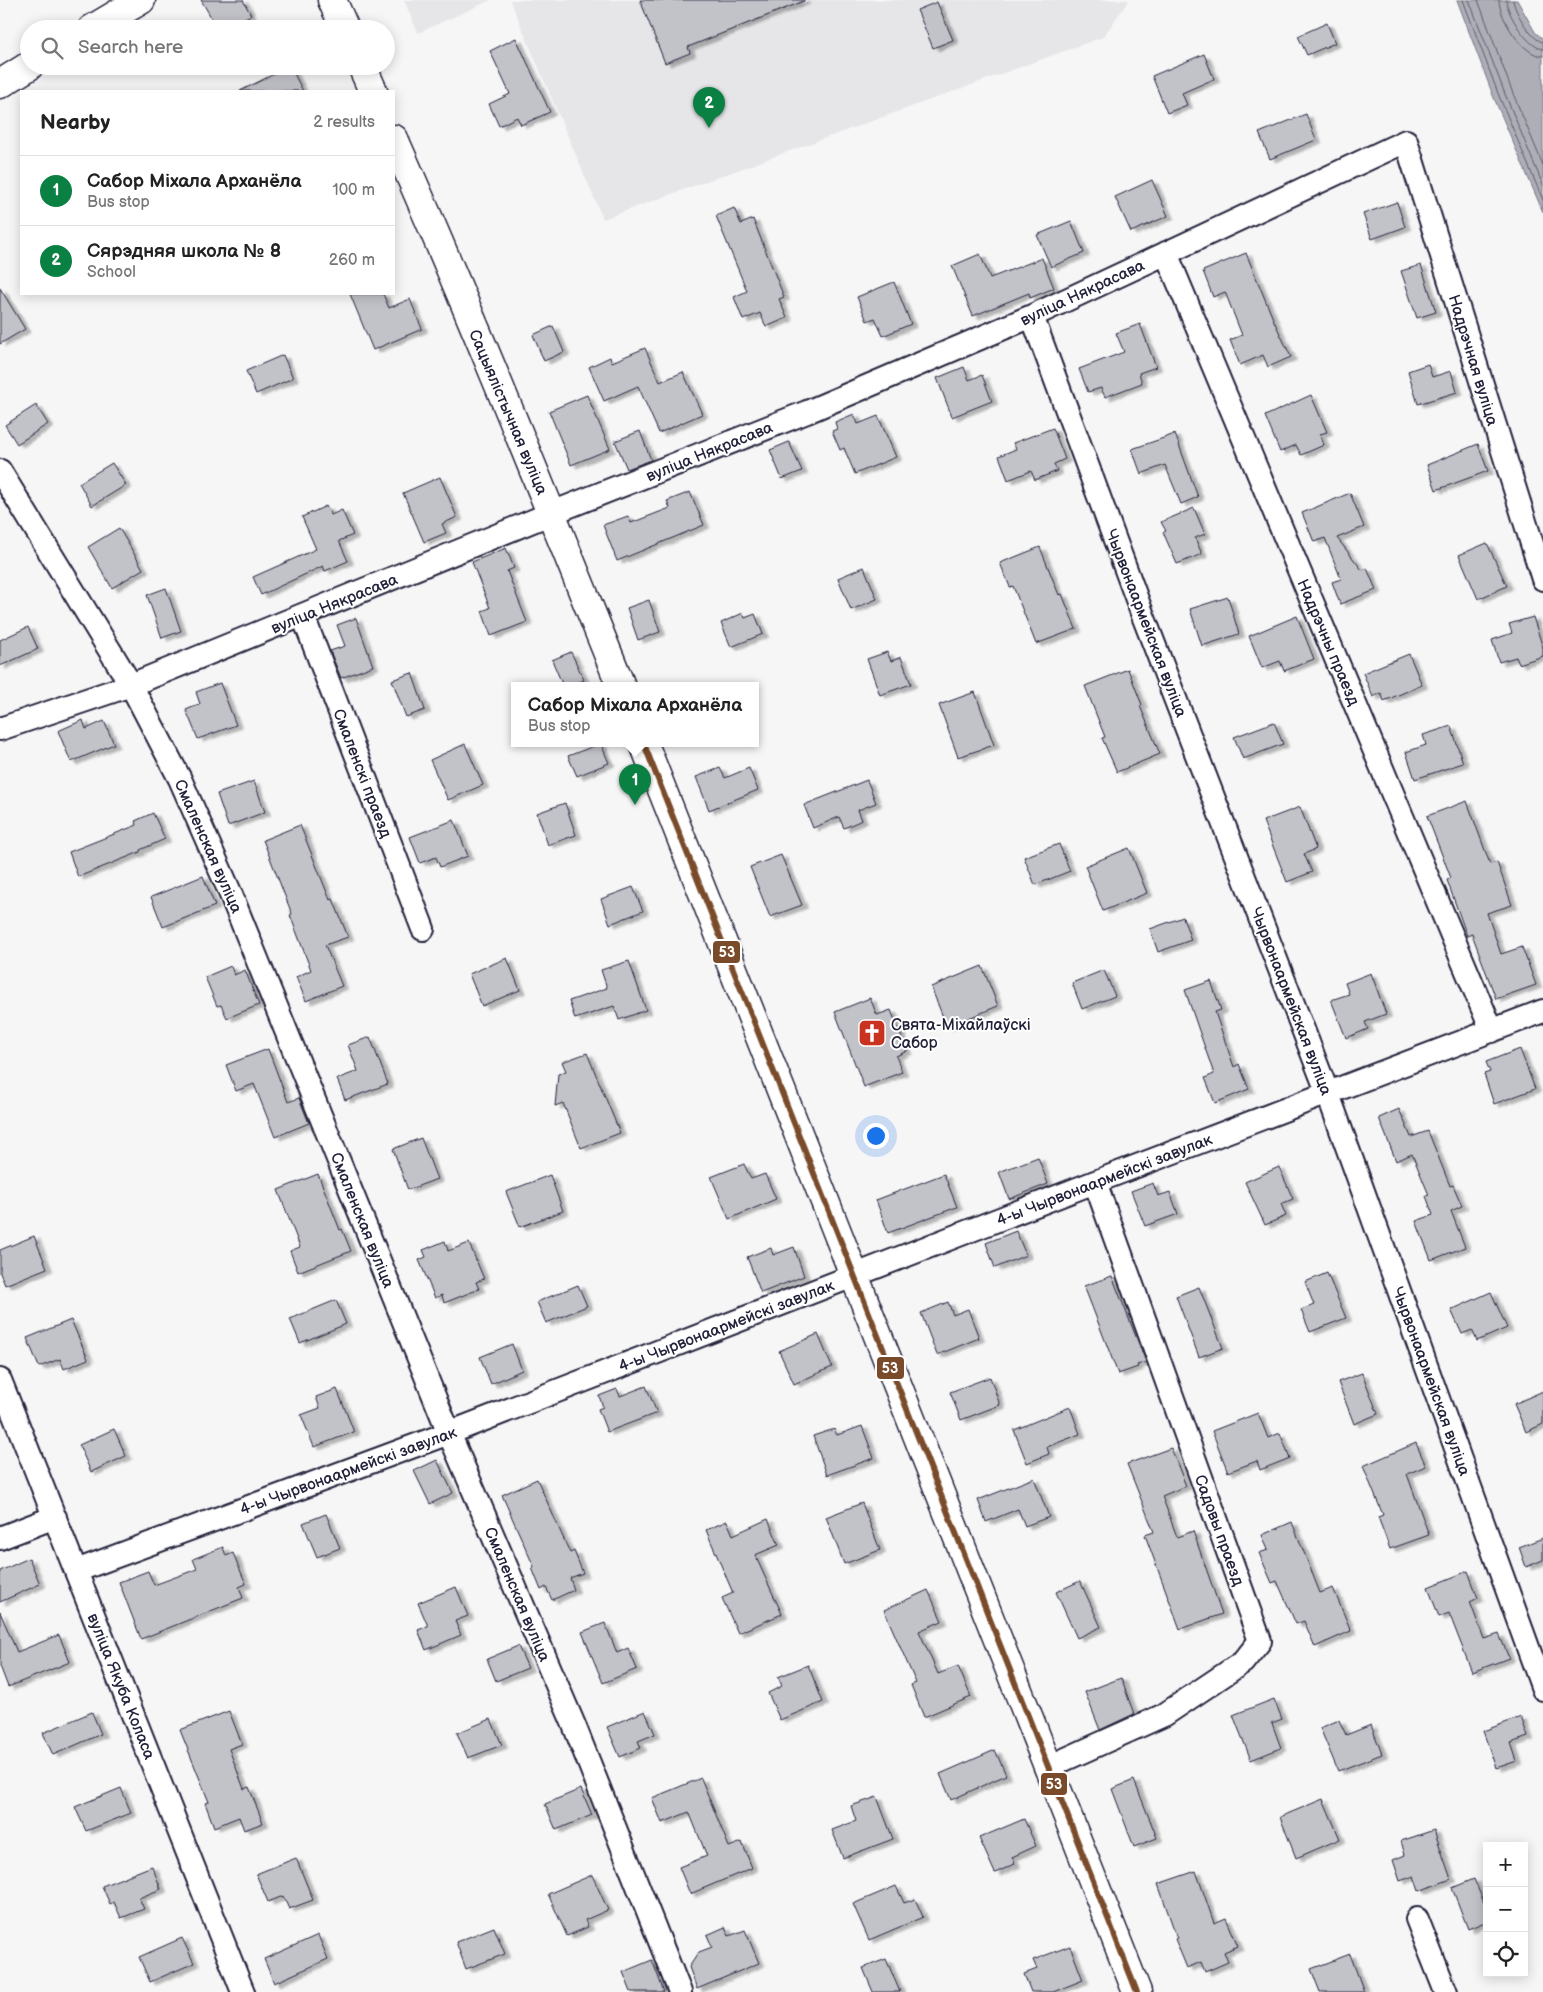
<!DOCTYPE html>
<meta charset="utf-8">
<style>
:root{--surface:#fff;--page:#f6f6f6;--text:#222;--muted:#767676;--line:#e0e0e0;--accent:#0b8043}
body{margin:0;font-family:"Balsamiq Sans",sans-serif;background:var(--page);color:var(--text)}
.controls{position:absolute;right:15px;bottom:15px;display:grid;overflow:hidden;border-radius:0px;box-shadow:0 2px 12px #0003}
.controls button{width:45px;height:45px;display:grid;place-items:center;padding:0;border:0;border-bottom:1px solid var(--line);background:var(--surface);color:var(--text);font:25px sans-serif}
.you{position:absolute;left:875px;top:1135px;width:18px;height:18px;margin:-12px;border:4px solid #fff;border-radius:50%;background:#1a73e8;box-shadow:0 0 0 8px #1a73e833}
.badge{display:grid;place-items:center;width:32px;height:32px;border-radius:50%;background:var(--accent);color:#fff;font-size:16px;font-weight:700}
.pin{position:absolute;translate:-50% -41px;filter:drop-shadow(0 1px 2px #0008)}
.pin::after{content:'';position:absolute;top:26px;width:18px;height:15px;background:inherit;clip-path:polygon(0 0,100% 0,50% 100%)}
.popup{position:absolute;left:511px;top:682px;width:248px;height:65px;box-sizing:border-box;display:grid;place-content:center;border-radius:0px;background:var(--surface);filter:drop-shadow(0 1px 4px #0005);font-size:16px;white-space:nowrap;color:var(--muted)}
.popup b{font-size:19px;color:var(--text)}
.popup::after{content:'';position:absolute;left:50%;top:100%;margin-left:-10px;border:10px solid transparent;border-top-color:var(--surface)}
.list{margin:0;padding:0;list-style:none}
h2{display:flex;justify-content:space-between;align-items:center;height:65px;margin:0;padding:0 20px;font-size:21px}
h2 small{font-size:16px;font-weight:400;color:var(--muted)}
.list li{display:grid;grid-template-columns:32px 1fr auto;gap:15px;align-items:center;box-sizing:border-box;height:70px;padding:0 20px;border-top:1px solid var(--line)}
.list b{display:block;font-size:19px;white-space:nowrap}
.list p{margin:0;font-size:16px;white-space:nowrap;color:var(--muted)}
.list em{font-size:16px;font-style:normal;color:var(--muted)}
.icon{flex:none;width:28px;height:28px;fill:none;stroke:currentColor;stroke-width:2;stroke-linecap:round;stroke-linejoin:round}
.map{position:relative;flex:none;width:1543px;height:1992px;overflow:hidden}
.search{position:absolute;background:var(--surface);box-shadow:0 2px 12px #0003;left:20px;top:20px;width:375px;height:55px;display:flex;align-items:center;gap:12px;box-sizing:border-box;padding:0 18px;border-radius:28px;color:var(--muted);font-size:19px}
.panel{position:absolute;background:var(--surface);box-shadow:0 2px 12px #0003;left:20px;top:90px;width:375px;height:205px;border-radius:0px}
.map>svg:first-child{display:block}
</style>
<div class="map">
<svg width="1543" height="1992" viewBox="0 0 1543 1992">
<defs>
<filter id="shadow"><feDropShadow dx="5.5" dy="3" stdDeviation="1" flood-color="#0004"/></filter>
</defs>
<rect width="100%" height="100%" fill="#f6f6f7"/>
<filter id="ink" filterUnits="userSpaceOnUse"><feTurbulence type="fractalNoise" baseFrequency=".02" numOctaves="2"/><feDisplacementMap in="SourceGraphic" scale="10" xChannelSelector="R" yChannelSelector="G"/><feConvolveMatrix kernelMatrix="1 2 1 2 8 2 1 2 1" color-interpolation-filters="sRGB"/></filter>
<g filter="url(#ink)">
<path fill="#e6e6e9" d="M404,0H491L418,33Z
M510,0H1129L1103,37L603,219Z"/>
<path fill="#aeaeb7" stroke="#767685" d="M1457,0H1517L1535,32L1543,39V212L1494,98Z"/>
<g fill="none" stroke-linecap="round" stroke-linejoin="round">
<path stroke="#5a5a6d" stroke-width="1" d="M1463,0L1499,96L1543,200
M1469,0L1505,94L1543,185
M1478,0L1512,91L1543,165
M1499,0C1499,18 1523,56 1543,56
M1506,0C1507,14 1528,48 1543,49
M1513,0C1514,11 1532,41 1543,42"/>
</g>
<path fill="#c2c2c9" stroke="#22223b" filter="url(#shadow)" d="M201,0H243L251,15L243,19L249,29H218Z
M640,0H804V1L688,47L690,53L665,63Z
M937,2L953,40L933,48L917,10Z
M1327,23L1335,43L1307,55L1298,36Z
M516,38L550,112L521,125L517,117L499,126L489,104L510,94L490,51Z
M1204,54L1214,79L1182,93L1187,105L1167,113L1152,76Z
M290,66L303,91H240Z
M1306,114L1316,140L1270,159L1259,133Z
M1152,180L1168,216L1131,232L1115,197Z
M1397,202L1405,227L1372,239L1363,214Z
M734,208L741,224L753,219L784,297L779,299L787,318L766,327L760,313L743,320L734,297L747,291L716,216Z
M1071,221L1084,253L1051,267L1037,235Z
M1246,253L1274,321L1291,357L1268,367L1263,355L1240,365L1230,340L1242,335L1225,292L1213,297L1203,271Z
M980,254L990,278L1042,258L1054,288L1030,298L1029,293L973,316L952,266Z
M1421,265L1436,312L1417,318L1401,271Z
M894,282L911,324L883,336L875,318L867,321L857,297Z
M0,288L25,329L0,344Z
M350,294H383L389,308L410,299L422,329L373,350Z
M1140,324L1156,367L1139,373L1142,383L1105,397L1101,388L1088,392L1079,369L1124,352L1116,333Z
M553,326L564,352L544,361L533,335Z
M645,348L660,382L683,372L702,414L659,433L638,386L604,401L589,367L610,357L612,362Z
M283,355L293,378L256,394L246,371Z
M1428,364L1432,377L1451,371L1457,392L1418,404L1408,371Z
M964,367L969,380L982,375L992,401L952,417L937,378Z
M587,395L610,449L571,465L549,411Z
M1311,395L1327,432L1320,434L1324,445L1301,455L1296,445L1280,452L1265,416Z
M36,405L48,424L17,444L5,425Z
M854,414L858,424L878,416L896,457L855,474L844,448L840,450L832,431L837,429L835,422Z
M1053,428L1065,459L1054,464L1057,471L1035,480L1031,471L1008,480L999,456L1016,449L1013,443Z
M640,431L651,460L627,469L615,441Z
M1175,434L1198,497L1181,504L1165,465L1141,474L1132,449Z
M789,442L802,471L782,479L770,450Z
M1478,444L1488,471L1436,490L1427,465Z
M112,463L126,485L92,506L79,483Z
M440,477L457,517L442,524L446,533L424,542L403,493Z
M690,492L704,525L617,561L603,525L628,516L631,523L670,508L667,501Z
M1350,493L1364,527L1337,538L1362,570L1367,568L1376,590L1340,604L1332,582L1341,579L1325,538L1314,542L1302,513Z
M326,506L331,515L342,510L353,535L339,541L348,561L325,571L323,566L261,595L253,577L316,549L302,517Z
M1194,508L1205,534L1195,538L1202,554L1177,564L1163,532L1166,531L1161,522Z
M119,528L143,569L112,588L88,547Z
M1487,543L1507,586L1478,599L1459,555Z
M1040,547L1059,595L1062,594L1076,629L1036,644L1013,586L1010,587L1000,563Z
M506,548L514,568L507,571L527,622L491,636L482,611L490,608L472,562Z
M864,567L877,599L851,610L838,578Z
M166,588L181,631L162,638L147,595Z
M1228,597L1239,634L1202,646L1190,609Z
M649,600L660,632L638,640L627,608Z
M743,613L745,618L755,614L763,634L731,647L721,623Z
M1297,616L1314,659L1284,671L1280,661L1262,668L1249,636Z
M1533,617L1543,648V656L1519,664L1516,657L1499,662L1492,640L1512,633L1509,624Z
M356,618L373,666L341,678L330,651L345,646L337,625Z
M28,627L38,649L0,666V640Z
M571,652L584,680L569,686H563L552,660Z
M887,652L891,661L901,657L911,684L880,695L867,659Z
M1409,654L1422,685L1384,701L1381,693L1373,697L1363,673Z
M1128,669L1142,705L1140,706L1160,754L1117,772L1102,738L1105,737L1085,686Z
M412,673L425,710L406,717L392,680Z
M220,683L236,725L198,739L186,710L200,704L196,692Z
M975,692L994,745L958,757L939,705Z
M83,720L86,729L104,721L114,744L71,762L58,731Z
M1274,722L1283,744L1243,759L1234,737Z
M1451,726L1463,763L1415,779L1406,752L1426,745L1423,735Z
M465,744L483,785L448,800L430,760Z
M599,744H601L609,763L577,776L568,756Z
M720,768L725,778L749,768L758,790L709,810L696,777Z
M867,780L876,803L858,810L862,820L844,828L839,817L813,828L804,805Z
M254,781L265,812L228,826L217,794Z
M1467,801L1490,864L1497,862L1512,905L1487,913L1501,954L1522,947L1536,985L1496,999L1472,934L1467,936L1447,880L1451,878L1427,816Z
M565,803L576,835L548,845L537,813Z
M1300,807L1316,849L1304,854L1312,872L1287,882L1263,821Z
M153,813L165,839L140,850V852L78,877L69,852L137,825L135,821Z
M454,820L468,856L440,867L436,857L420,863L410,837Z
M300,825L330,900L333,899L348,937L325,945L342,986L306,1001L296,977L311,970L290,915L292,914L263,840Z
M1059,844L1070,871L1035,885L1024,857Z
M1129,848L1147,893L1103,911L1085,866Z
M781,855L802,905L770,917L750,867Z
M203,876L215,906L163,927L151,897Z
M633,887L643,911L610,924L601,899Z
M1183,917L1191,940L1158,952L1150,929Z
M507,958L520,990L482,1006L469,974Z
M629,961L646,1010L619,1020L614,1006L575,1019L569,1001L607,988L601,970Z
M231,966L234,975L245,970L259,1005L227,1018L221,1005L217,1006L205,977Z
M982,966L998,1006L947,1027L931,987Z
M1104,970L1115,996L1082,1009L1072,983Z
M1371,973L1386,1014L1365,1022L1368,1029L1346,1038L1331,1000L1349,994L1345,983Z
M1211,981L1221,1010L1215,1012L1234,1067L1239,1064L1249,1089L1215,1103L1205,1078L1214,1074L1185,990Z
M870,998L877,1015L891,1010L907,1051L896,1056L902,1072L864,1087L835,1012Z
M370,1037L388,1084L345,1100L337,1079L358,1071L348,1045Z
M268,1049L288,1102L299,1098L309,1123L275,1137L254,1084L236,1091L226,1065Z
M1520,1049L1535,1089L1494,1104L1484,1074L1490,1072L1486,1062Z
M587,1053L620,1133L581,1148L563,1103L555,1106L558,1074L566,1071L562,1062Z
M1399,1109L1411,1137L1428,1131L1450,1186L1453,1185L1462,1206L1451,1211L1465,1247L1431,1260L1416,1221L1433,1215L1426,1196L1429,1195L1412,1154L1396,1161L1379,1118Z
M421,1138L437,1179L408,1190L393,1149Z
M1038,1157L1048,1184L1009,1199L999,1172Z
M744,1164L751,1179L765,1174L776,1199L729,1219L711,1177Z
M1279,1167L1293,1199L1281,1204L1286,1216L1265,1225L1245,1182Z
M318,1174L340,1230L342,1229L351,1251L298,1272L290,1251L300,1247L278,1190Z
M944,1174L957,1207L888,1233L876,1200Z
M550,1175L563,1211L520,1227L506,1192Z
M1153,1183L1158,1196L1170,1192L1178,1214L1145,1226L1131,1191Z
M1016,1231L1026,1255L995,1268L986,1243Z
M34,1236L47,1268L5,1285L0,1273V1250Z
M445,1241L448,1251L469,1243L484,1279L476,1282L479,1289L444,1303L442,1295L435,1298L419,1260L426,1257L423,1250Z
M794,1247L804,1276L761,1293L747,1257L771,1248L773,1255Z
M1327,1273L1346,1318L1310,1332L1301,1310L1314,1305L1305,1282Z
M1112,1276L1146,1362L1137,1365L1138,1367L1118,1374L1084,1286Z
M578,1285L587,1306L546,1323L537,1302Z
M1199,1287L1223,1348L1199,1357L1176,1296Z
M1491,1292L1507,1328L1477,1341L1472,1330L1462,1334L1451,1310Z
M336,1300L346,1324L300,1343L290,1319Z
M948,1302L953,1315L968,1309L979,1338L937,1355L921,1313Z
M71,1320L88,1359L64,1369L60,1359L39,1367L27,1338Z
M818,1334L832,1367L794,1384L779,1351Z
M512,1344L522,1370L491,1384L480,1357Z
M1362,1373L1378,1414L1354,1424L1338,1382Z
M990,1377L1000,1405L961,1420L950,1392Z
M646,1386L657,1413L607,1432L598,1409L603,1407L599,1396L617,1389L620,1396Z
M337,1389L354,1432L314,1447L301,1415L320,1408L316,1397Z
M1543,1391V1424L1526,1432L1514,1404Z
M1070,1407L1080,1434L1047,1447L1049,1454L1027,1463L1014,1430Z
M1258,1413L1268,1438L1280,1433L1290,1458L1260,1470L1257,1461L1228,1472L1212,1431Z
M862,1426L874,1458L827,1475L813,1436L834,1429L837,1435Z
M114,1429L126,1456L91,1472L79,1445Z
M1416,1443L1426,1466L1407,1474L1429,1535L1390,1549L1378,1517L1383,1515L1363,1466Z
M1171,1448L1186,1486L1162,1496L1177,1537L1193,1531L1222,1614L1180,1629L1145,1535L1154,1532L1127,1464Z
M437,1460L453,1493L430,1504L414,1471Z
M1034,1478L1049,1517L1025,1526L1018,1509L986,1522L978,1500Z
M537,1479L570,1553L574,1551L583,1573L570,1578L574,1590L552,1600L546,1587L541,1590L532,1568L534,1567L502,1495Z
M862,1503L880,1550L844,1564L826,1517Z
M326,1514L340,1548L317,1557L303,1523Z
M768,1519L779,1545L755,1555L782,1614L738,1633L722,1598L733,1593L706,1530L727,1521L733,1535Z
M1292,1522L1320,1593L1333,1588L1351,1631L1315,1647L1304,1621L1296,1624L1277,1581L1272,1583L1259,1553L1268,1550L1262,1535Z
M1543,1538V1560L1526,1567L1519,1547Z
M223,1547L226,1556L233,1553L246,1584L239,1587L243,1598L141,1639L119,1582L148,1571L154,1585L197,1569L193,1559Z
M29,1558L40,1584L0,1602V1571Z
M1468,1571L1478,1598L1470,1602L1484,1639L1499,1634L1509,1658L1472,1672L1449,1613L1439,1617L1428,1587Z
M1080,1581L1101,1627L1077,1638L1056,1592Z
M456,1587L468,1616L455,1621L461,1635L426,1650L418,1630L428,1626L418,1603Z
M928,1590L942,1621L919,1631L938,1674L958,1666L971,1697L924,1717L911,1685L916,1683L884,1610Z
M0,1612L17,1652L59,1635L70,1662L8,1687L0,1666Z
M605,1623L617,1653L628,1648L637,1669L603,1683L582,1632Z
M518,1646L528,1668L496,1681L487,1659Z
M808,1665L823,1702L780,1720L768,1693L782,1686L778,1677Z
M1121,1678L1134,1714L1100,1730L1085,1692Z
M1274,1699L1282,1719L1272,1723L1281,1748L1251,1760L1233,1715Z
M229,1711L242,1744L229,1749L244,1789L249,1787L263,1823L244,1830L239,1817L214,1827L205,1803L209,1802L180,1730Z
M645,1711L655,1734L638,1741L641,1748L620,1757L607,1727Z
M92,1712L101,1734L53,1755L43,1733Z
M1521,1717L1528,1737L1511,1743L1517,1761L1496,1768L1483,1731Z
M491,1719L502,1745L468,1758L457,1733Z
M1339,1720L1346,1735L1371,1725L1382,1754L1338,1771L1320,1728Z
M995,1750L1006,1775L951,1800L940,1774Z
M701,1778L729,1847L742,1842L752,1868L690,1894L679,1867L707,1856L689,1812L662,1823L652,1798Z
M1134,1780L1157,1838L1134,1847L1112,1789Z
M121,1788L131,1813L86,1831L75,1807Z
M581,1789L592,1815L556,1830L545,1804Z
M877,1797L893,1839L843,1858L832,1830L856,1821L851,1806Z
M1323,1799L1340,1839L1296,1858L1280,1817Z
M1024,1819L1036,1846L1012,1857L1015,1864L995,1873L979,1838Z
M1434,1830L1451,1879L1419,1891L1414,1876L1400,1881L1393,1860L1405,1855L1401,1841Z
M296,1858L313,1900L289,1909L283,1896L268,1902L256,1874Z
M152,1866L161,1889L139,1898L144,1909L121,1918L114,1902L110,1904L102,1886Z
M1196,1871L1214,1923L1226,1918L1238,1946L1224,1952L1228,1962L1205,1972L1201,1962L1187,1968L1175,1939L1177,1938L1158,1884Z
M592,1875L608,1910L585,1920L588,1927L567,1936L548,1894Z
M1474,1879L1487,1910V1921L1468,1929L1452,1888Z
M896,1886L904,1903L915,1899L923,1917L869,1940L853,1904Z
M494,1927L505,1954L466,1969L456,1942Z
M725,1927L729,1936L745,1930L759,1963L697,1989L689,1967L699,1952L712,1947L707,1935Z
M318,1935L328,1959L274,1983L264,1959Z
M182,1938L194,1963L150,1982L139,1957Z
M1070,1946L1083,1980L1053,1992H1031L1024,1974L1037,1969L1033,1960Z
M1350,1954L1364,1992H1320L1311,1969Z
M886,1959L900,1992H873L863,1968Z
M652,1960L664,1992H631L623,1972Z"/>
<g fill="none" stroke-linecap="round" stroke-linejoin="round">
<defs>
<path id="street" d="M1166,253L1492,1031
M1032,316L1142,613L1328,1094L1543,1689
M0,471L131,685L180,779L229,890L449,1433L574,1725L680,1992
M303,616L423,929
M0,729L131,685L552,513L807,412L1032,316L1406,141L1543,579
M0,1380L243,1992
M0,1538L55,1517
M76,1571L449,1433L1095,1182L1543,1011
M1046,1768L1164,1715L1243,1662L1260,1641L1095,1182
M1417,1919L1446,1992"/>
<path id="secondary" d="M332,0L345,29
M92,29L141,0
M362,66L373,91
M0,84L29,66
M394,139C474,320 547,503 621,686
M644,744C811,1159 969,1577 1137,1992"/>
</defs>
<use href="#street" stroke="#22223b" stroke-width="26"/>
<use href="#secondary" stroke="#22223b" stroke-width="31"/>
<use href="#street" stroke="#fff" stroke-width="22"/>
<use href="#secondary" stroke="#fff" stroke-width="28"/>
<defs>
<path id="bus-1" d="M644,744C811,1159 969,1577 1137,1992"/>
</defs>
<use href="#bus-1" stroke="#fff" stroke-width="10"/>
<use href="#bus-1" stroke="#7a4b2a" stroke-width="6"/>
</g>
</g>
<defs>
<symbol id="church-square" viewBox="-11 -11 22 22"><rect x="-9" y="-9" width="18" height="18" rx="4" fill="#c8321e" stroke="#fff"/><path d="M-1.2-6h2.4v3.5h3.3v2.4h-3.3V6h-2.4V-.1h-3.3v-2.4h3.3Z" fill="#fff"/></symbol>
</defs>
<g fill-rule="evenodd">
<use href="#church-square" x="856" y="1017" width="32" height="32"/>
</g>
<g text-anchor="middle" stroke-width="4" stroke-linejoin="round" paint-order="stroke">
<g font-size="16" fill="#22223b" stroke="#fff">
<text transform="translate(1082 292) rotate(-25)" y="6">вуліца Някрасава</text>
<text transform="translate(1474 360) rotate(73)" y="6">Надрэчная вуліца</text>
<text transform="translate(509 412) rotate(67)" y="6">Сацыялістычная вуліца</text>
<text transform="translate(709 451) rotate(-22)" y="6">вуліца Някрасава</text>
<text transform="translate(334 603) rotate(-22)" y="6">вуліца Някрасава</text>
<text transform="translate(1147 623) rotate(69)" y="6">Чырвонаармейская вуліца</text>
<text transform="translate(1329 642) rotate(67)" y="6">Надрэчны праезд</text>
<text transform="translate(363 773) rotate(69)" y="6">Смаленскі праезд</text>
<text transform="translate(209 846) rotate(66)" y="6">Смаленская вуліца</text>
<text transform="translate(1292 1001) rotate(69)" y="6">Чырвонаармейская вуліца</text>
<text transform="translate(1104 1179) rotate(-21)" y="6">4-ы Чырвонаармейскі завулак</text>
<text transform="translate(363 1220) rotate(68)" y="6">Смаленская вуліца</text>
<text transform="translate(726 1325) rotate(-21)" y="6">4-ы Чырвонаармейскі завулак</text>
<text transform="translate(1432 1381) rotate(70)" y="6">Чырвонаармейская вуліца</text>
<text transform="translate(348 1470) rotate(-20)" y="6">4-ы Чырвонаармейскі завулак</text>
<text transform="translate(1220 1530) rotate(70)" y="6">Садовы праезд</text>
<text transform="translate(518 1594) rotate(67)" y="6">Смаленская вуліца</text>
<text transform="translate(122 1686) rotate(68)" y="6">вуліца Якуба Коласа</text>
</g>
<g font-size="16" fill="#22223b" stroke="#fff" text-anchor="start">
<text x="891" y="1030">Свята-Міхайлаўскі<tspan x="891" dy="18">Сабор</tspan></text>
</g>
</g>
<g stroke="#fff" stroke-width="2">
<rect x="712" y="940" width="29" height="24" rx="5" fill="#7a4b2a"/>
<rect x="876" y="1356" width="29" height="24" rx="5" fill="#7a4b2a"/>
<rect x="1040" y="1772" width="28" height="24" rx="5" fill="#7a4b2a"/>
</g>
<g font-size="14" text-anchor="middle" font-weight="bold" fill="#fff">
<text x="727" y="957">53</text>
<text x="890" y="1373">53</text>
<text x="1054" y="1789">53</text>
</g>
</svg>
<div class="controls">
<button>+</button>
<button>−</button>
<button><svg class="icon" aria-label="locate" viewBox="0 0 24 24"><circle cx="12" cy="12" r="6"/><path d="M12 2v4M12 18v4M2 12h4M18 12h4"/></svg></button>
</div>
<div class="you"></div>
<div class="pin badge" style="left:635px;top:805px">1</div>
<div class="popup"><b>Сабор Міхала Арханёла</b>Bus stop</div>
<div class="pin badge" style="left:709px;top:128px">2</div>
<div class="search"><svg class="icon" aria-label="search" viewBox="0 0 24 24"><circle cx="10" cy="10" r="6"/><path d="M15 15l6 6"/></svg>Search here</div>
<section class="panel">
<h2>Nearby<small>2 results</small></h2>
<ul class="list">
<li><span class="badge">1</span><div><b>Сабор Міхала Арханёла</b><p>Bus stop</p></div><em>100 m</em></li>
<li><span class="badge">2</span><div><b>Сярэдняя школа № 8</b><p>School</p></div><em>260 m</em></li>
</ul>
</section>
</div>
